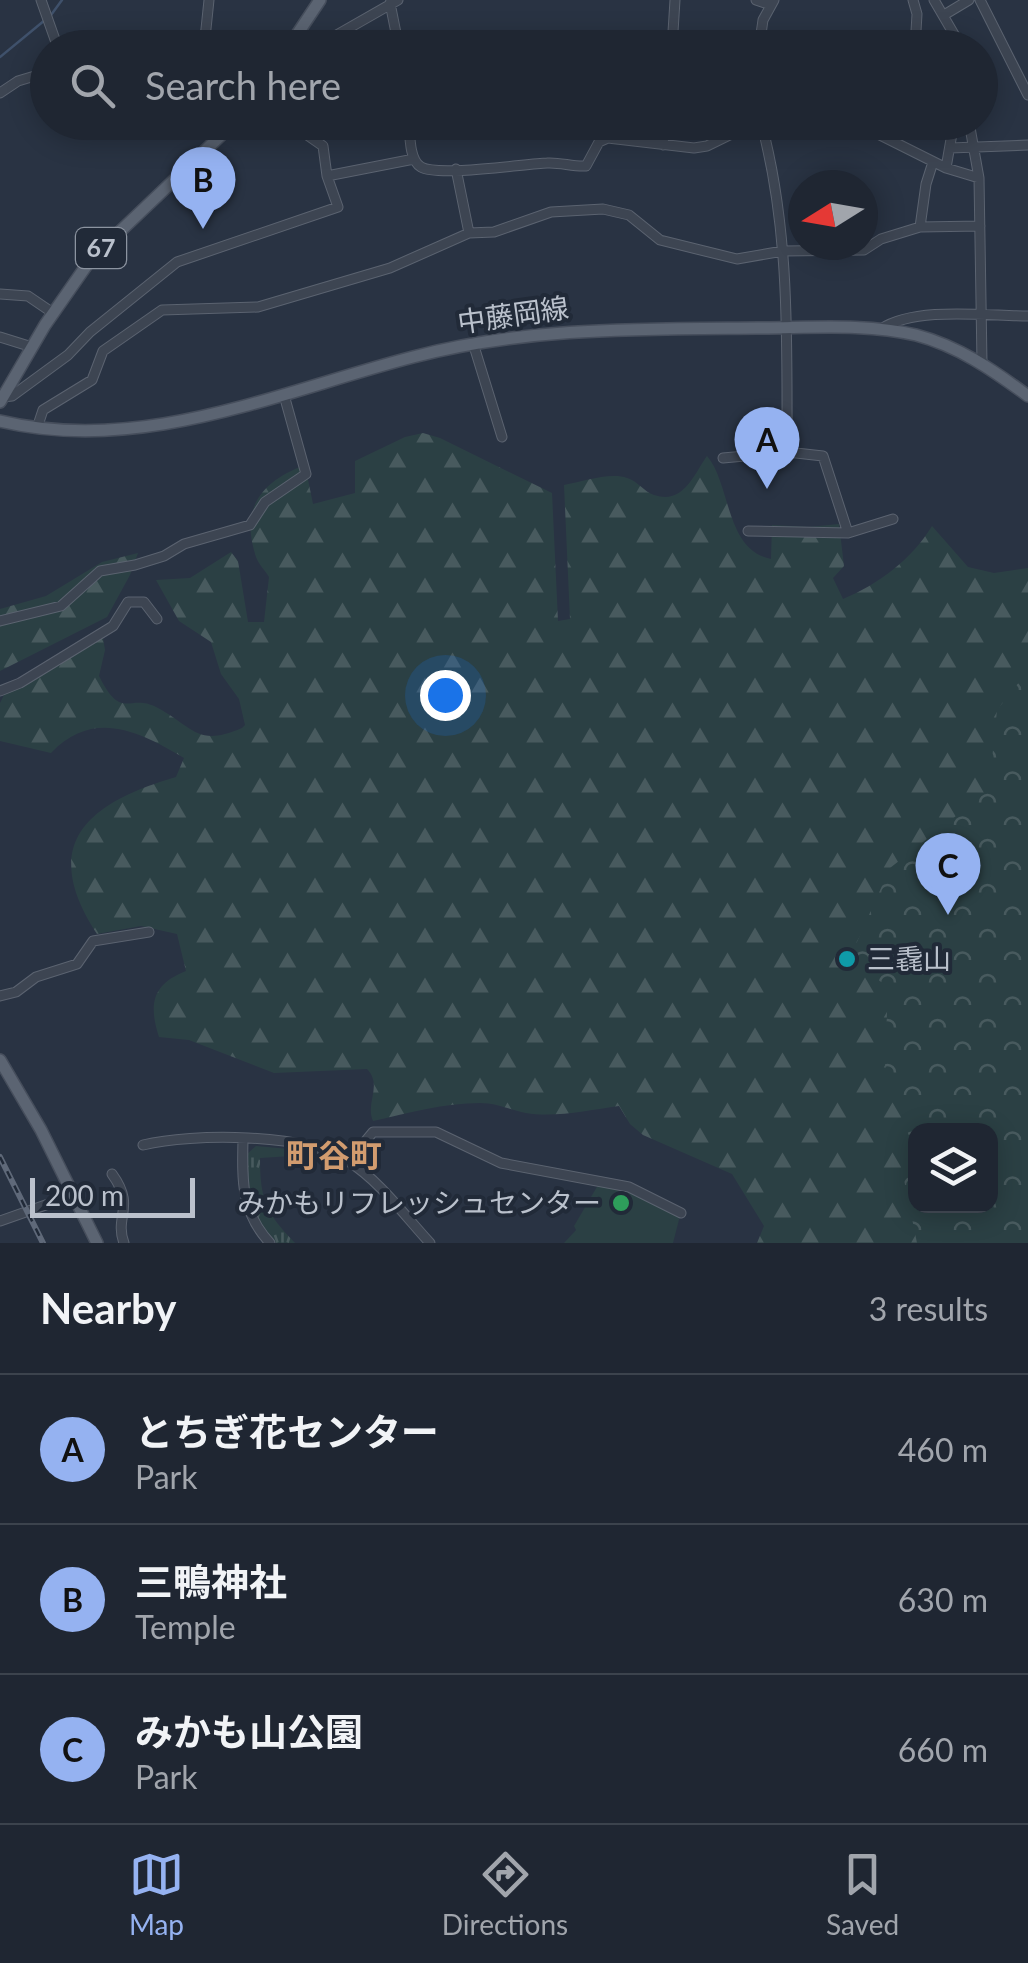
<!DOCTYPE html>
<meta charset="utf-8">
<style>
:root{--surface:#1f2632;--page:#272e3a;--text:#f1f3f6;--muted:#a1a5ac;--line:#3c434d;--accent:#95b2f1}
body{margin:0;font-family:Lato,"Noto Sans JP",sans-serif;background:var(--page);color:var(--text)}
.controls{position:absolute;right:30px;bottom:30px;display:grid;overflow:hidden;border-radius:20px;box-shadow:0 5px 25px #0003}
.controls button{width:90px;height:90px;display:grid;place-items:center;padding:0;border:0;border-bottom:2px solid var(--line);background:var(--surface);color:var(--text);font:50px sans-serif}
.compass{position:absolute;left:788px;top:170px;width:90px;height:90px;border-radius:50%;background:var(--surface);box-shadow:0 5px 25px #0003;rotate:259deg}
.scale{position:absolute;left:30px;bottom:25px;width:165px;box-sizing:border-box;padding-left:10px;border:5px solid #bac1cc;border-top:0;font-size:28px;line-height:35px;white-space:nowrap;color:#bac1cc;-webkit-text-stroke:8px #212a38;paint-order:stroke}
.you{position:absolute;left:445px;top:695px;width:35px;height:35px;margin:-25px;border:8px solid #fff;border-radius:50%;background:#1a73e8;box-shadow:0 0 0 15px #1a73e833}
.badge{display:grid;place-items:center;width:65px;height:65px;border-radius:50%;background:var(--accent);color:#111;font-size:32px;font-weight:700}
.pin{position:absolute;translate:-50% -82px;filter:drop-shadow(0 2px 5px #0008)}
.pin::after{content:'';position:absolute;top:52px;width:35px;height:30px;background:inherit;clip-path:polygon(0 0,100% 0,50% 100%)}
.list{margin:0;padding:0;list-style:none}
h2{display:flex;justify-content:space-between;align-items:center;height:130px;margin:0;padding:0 40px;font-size:42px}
h2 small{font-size:32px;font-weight:400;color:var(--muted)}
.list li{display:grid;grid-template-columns:65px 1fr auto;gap:30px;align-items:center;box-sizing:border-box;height:150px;padding:0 40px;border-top:2px solid var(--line)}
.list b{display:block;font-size:38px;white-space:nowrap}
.list p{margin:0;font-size:32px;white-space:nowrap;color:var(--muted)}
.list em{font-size:32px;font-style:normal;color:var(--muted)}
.icon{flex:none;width:55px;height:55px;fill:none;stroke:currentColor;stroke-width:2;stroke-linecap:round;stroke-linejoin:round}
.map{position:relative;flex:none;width:1028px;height:1243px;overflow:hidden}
.search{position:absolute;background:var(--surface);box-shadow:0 5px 25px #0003;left:30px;right:30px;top:30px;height:110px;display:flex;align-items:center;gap:25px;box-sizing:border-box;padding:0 35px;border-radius:55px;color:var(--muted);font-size:38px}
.sheet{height:580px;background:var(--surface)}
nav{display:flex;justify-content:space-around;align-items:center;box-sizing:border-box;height:140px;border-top:2px solid var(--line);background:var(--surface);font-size:28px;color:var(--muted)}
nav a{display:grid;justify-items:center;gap:5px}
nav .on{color:var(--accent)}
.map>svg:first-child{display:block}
</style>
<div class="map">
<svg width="1028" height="1243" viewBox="0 0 1028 1243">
<defs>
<pattern id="grass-tufts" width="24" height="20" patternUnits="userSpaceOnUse" patternTransform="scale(2.5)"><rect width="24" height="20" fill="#2b4044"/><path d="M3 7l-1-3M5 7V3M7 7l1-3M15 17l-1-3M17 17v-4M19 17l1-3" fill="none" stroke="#485a5e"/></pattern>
<pattern id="forest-firs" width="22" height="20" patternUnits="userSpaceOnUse" patternTransform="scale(2.5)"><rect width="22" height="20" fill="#2b4044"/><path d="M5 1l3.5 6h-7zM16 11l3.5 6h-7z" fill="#485a5e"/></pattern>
<pattern id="park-crowns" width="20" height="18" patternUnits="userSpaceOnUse" patternTransform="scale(2.5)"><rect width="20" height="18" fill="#2b4044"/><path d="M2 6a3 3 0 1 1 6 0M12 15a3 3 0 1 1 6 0" fill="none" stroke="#485a5e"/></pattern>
</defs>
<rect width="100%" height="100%" fill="#293343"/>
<path fill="url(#grass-tufts)" d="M256,1146L310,1151L343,1166L306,1155L260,1158C260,1200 266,1213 295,1243H276C250,1216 247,1190 246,1155Z"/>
<path fill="url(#forest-firs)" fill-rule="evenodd" d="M423,433L440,438L552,493L558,621L570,619L564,485C583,482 609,472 627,478C638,481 644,492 654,495C684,505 694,474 707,456C731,484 725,550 771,559L772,525L809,527L839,524L844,566L833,578L843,599C879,584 912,559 932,526L968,567L994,573L1028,568V1243H757L764,1226L732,1174L643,1135L630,1124L619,1106C589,1110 555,1118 526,1113C510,1110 497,1103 480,1103C444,1103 409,1113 373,1121C365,1103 383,1085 367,1069L274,1073L189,1040L159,1037C148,1003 153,984 186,971L177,934L141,926L97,934C38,844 87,803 176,777L184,758C140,732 94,708 51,753L0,741V703L7,689L100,638H103L105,650L99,676C122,722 129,693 156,707C193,726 196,748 242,728L245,725L239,699L221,674L211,642L179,621L156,580L190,578L231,552L238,561L248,622H264L269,577C265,570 259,565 256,557C240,509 260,482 305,465L313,504L355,493V461L405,437ZM916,1130H990V1206H916Z
M138,553L130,575L107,617L0,671V609L46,596L102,562Z"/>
<path fill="url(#park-crowns)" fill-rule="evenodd" d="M1028,671V1243H917L901,1165L911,1142L885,1065L888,986L848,962L890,868L989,790L997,710ZM916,1130H990V1206H916Z"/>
<path fill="#2b4044" d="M598,1185L629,1190L680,1216L673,1243H564L576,1230L574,1226Z"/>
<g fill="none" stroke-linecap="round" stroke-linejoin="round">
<path stroke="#3f516b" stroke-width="2.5" d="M51,15L62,0
M0,57L45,20"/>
<defs>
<path id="minor" d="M41,0L58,48
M756,0L771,5
M913,0L917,14L915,48
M934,0L962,48
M980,0L1028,95
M390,3L399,48
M944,15L969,0
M204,48L209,0
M314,48L398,0
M672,48L675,0
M759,48L763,20L774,0
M0,93L18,81L48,72
M409,122C410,135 409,160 421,167C438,177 524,164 547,163C560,162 573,167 586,166L599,142L608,138L694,148L707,146L756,122
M761,122C790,229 787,342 787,452
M843,122L872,131L946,168L979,178
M969,122L979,178L982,363
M663,145L665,122
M950,148L1028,145
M946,168L954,122
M456,169L469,233
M327,176L414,159
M920,227L926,184L933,162
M0,294L28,296L53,313
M881,329C916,306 987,316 1028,316
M0,337L32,347
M473,343L502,437
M3,397L12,396L68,355L90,332L177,262L338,207L327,176L323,146L290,123L255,122
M37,428L43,410L92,380L103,351L162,310L258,307L390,268L469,233L494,232L551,212L603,209L629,215L660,240L737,259L783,251L864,250L881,239L920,227L980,226
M723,458L787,452L823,456L848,533
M748,531L848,533L893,519
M0,621L61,606L100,571L135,565L164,556L184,544L250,525L265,502L306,474L284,395
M0,691L20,683L113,626L128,602H144L157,619
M0,996L16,992L36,977L77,964L93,941L149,932
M243,1140C242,1180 241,1212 270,1243
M143,1145C193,1133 304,1133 348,1161C380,1181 405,1216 430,1243
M349,1161L373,1132H436L501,1163L629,1187L681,1213
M112,1174C136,1207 114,1216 124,1243
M0,1221L74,1195"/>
<path id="major" d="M288,48L320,0
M0,402L45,325L91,259L235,122
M0,421C142,455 278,392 413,357C526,327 641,329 758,328C809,328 866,323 916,335C958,346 993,370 1028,396
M0,1060L41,1130L97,1243"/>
</defs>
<use href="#minor" stroke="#5b6370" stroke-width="11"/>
<use href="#major" stroke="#464e5c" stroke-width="14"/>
<use href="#minor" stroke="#3d4552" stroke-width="9"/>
<use href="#major" stroke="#5b6472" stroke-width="11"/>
<defs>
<path id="rail" d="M0,1157L43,1243"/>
</defs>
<use href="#rail" stroke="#5f6979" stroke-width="6"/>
<use href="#rail" stroke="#212a38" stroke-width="2.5" stroke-dasharray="8" stroke-linecap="butt"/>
</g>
<circle fill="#0f9aa8" stroke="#212a38" stroke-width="4" cx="847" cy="959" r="10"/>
<circle fill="#2e9e5b" stroke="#212a38" stroke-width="4" cx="621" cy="1203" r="10"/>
<g text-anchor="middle" stroke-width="8" stroke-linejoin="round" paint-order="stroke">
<rect fill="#212a38" stroke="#8c94a0" stroke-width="2.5" x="76" y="228" width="50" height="40" rx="8"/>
<g font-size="25" font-weight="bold" fill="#bac1cc">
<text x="101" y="257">67</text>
</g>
<g font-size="28" fill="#bac1cc" stroke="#212a38">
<text transform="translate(513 315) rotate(-8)" y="10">中藤岡線</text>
</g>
<g font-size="28" fill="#bac1cc" stroke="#212a38" text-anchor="start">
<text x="867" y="969">三毳山</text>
<text x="601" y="1213" text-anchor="end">みかもリフレッシュセンター</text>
</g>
<g font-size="32" font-weight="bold" fill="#d29c6f" stroke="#212a38">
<text x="334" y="1167">町谷町</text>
</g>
</g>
</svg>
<div class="controls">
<button><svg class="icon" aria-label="layers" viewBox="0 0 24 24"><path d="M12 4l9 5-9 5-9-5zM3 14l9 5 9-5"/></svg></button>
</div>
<svg class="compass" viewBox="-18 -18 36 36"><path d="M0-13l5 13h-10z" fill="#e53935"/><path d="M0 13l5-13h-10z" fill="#a1a5ac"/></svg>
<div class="scale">200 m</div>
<div class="you"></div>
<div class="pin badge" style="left:767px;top:489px">A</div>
<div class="pin badge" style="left:203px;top:229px">B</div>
<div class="pin badge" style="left:948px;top:915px">C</div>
<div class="search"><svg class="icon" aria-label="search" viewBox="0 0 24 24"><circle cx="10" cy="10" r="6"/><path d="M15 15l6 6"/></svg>Search here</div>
</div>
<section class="sheet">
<h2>Nearby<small>3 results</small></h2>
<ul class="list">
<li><span class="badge">A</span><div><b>とちぎ花センター</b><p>Park</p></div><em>460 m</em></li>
<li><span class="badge">B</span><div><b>三鴨神社</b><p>Temple</p></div><em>630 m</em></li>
<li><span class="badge">C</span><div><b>みかも山公園</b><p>Park</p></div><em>660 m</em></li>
</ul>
</section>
<nav>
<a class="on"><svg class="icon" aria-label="map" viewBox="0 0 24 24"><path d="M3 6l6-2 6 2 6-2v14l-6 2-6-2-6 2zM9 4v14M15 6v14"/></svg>Map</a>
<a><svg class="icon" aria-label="directions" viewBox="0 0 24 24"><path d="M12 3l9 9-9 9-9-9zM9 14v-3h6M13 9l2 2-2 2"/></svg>Directions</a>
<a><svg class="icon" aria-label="saved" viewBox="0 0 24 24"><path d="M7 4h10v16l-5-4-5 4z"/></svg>Saved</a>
</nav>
